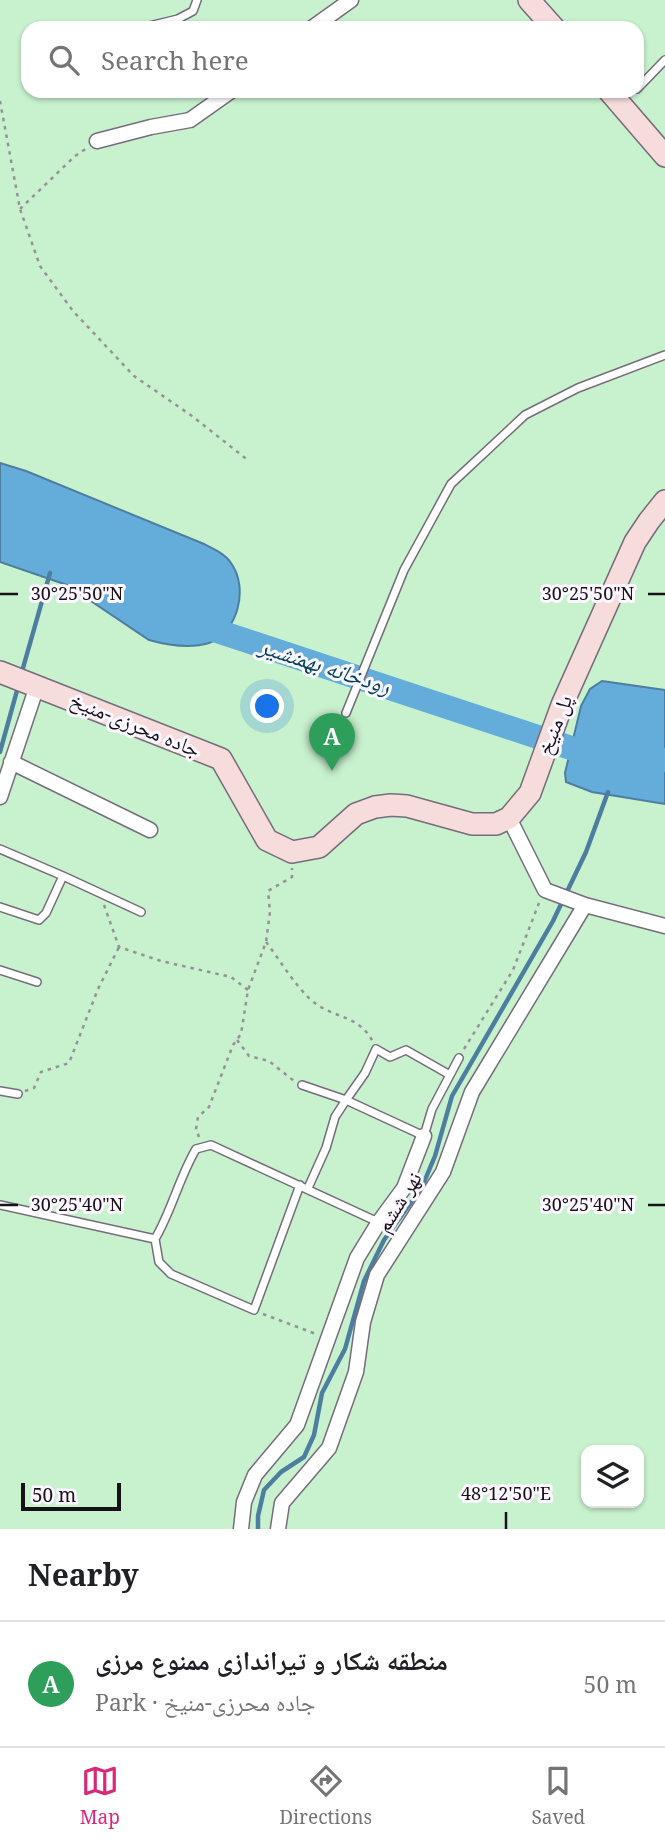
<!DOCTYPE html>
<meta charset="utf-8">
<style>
:root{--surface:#fff;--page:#f6f6f6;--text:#202124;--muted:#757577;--line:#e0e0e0;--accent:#db2777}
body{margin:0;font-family:"Noto Serif","Noto Naskh Arabic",serif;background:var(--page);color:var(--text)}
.controls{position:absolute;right:21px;bottom:21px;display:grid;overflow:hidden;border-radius:14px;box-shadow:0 2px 5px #0004}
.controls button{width:63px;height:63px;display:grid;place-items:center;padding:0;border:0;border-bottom:2px solid var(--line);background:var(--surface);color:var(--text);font:35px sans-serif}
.scale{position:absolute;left:21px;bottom:18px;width:100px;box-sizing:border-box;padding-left:7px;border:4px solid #161218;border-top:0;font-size:19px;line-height:24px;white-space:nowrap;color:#161218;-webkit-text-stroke:5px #fcf7ff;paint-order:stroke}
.you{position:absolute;left:268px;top:707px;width:24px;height:24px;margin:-18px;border:5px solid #fff;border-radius:50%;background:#1a73e8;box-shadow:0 0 0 10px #1a73e833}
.badge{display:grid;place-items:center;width:46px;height:46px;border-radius:50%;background:var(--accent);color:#fff;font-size:23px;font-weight:700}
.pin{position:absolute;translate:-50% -58px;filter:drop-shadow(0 2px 4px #0008)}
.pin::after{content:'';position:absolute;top:37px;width:24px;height:21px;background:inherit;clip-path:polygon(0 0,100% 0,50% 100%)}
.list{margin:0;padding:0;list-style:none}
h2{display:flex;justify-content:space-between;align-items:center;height:91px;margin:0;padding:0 28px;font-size:30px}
h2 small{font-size:23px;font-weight:400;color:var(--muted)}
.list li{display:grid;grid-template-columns:46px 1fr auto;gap:21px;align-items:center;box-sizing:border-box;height:126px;padding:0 28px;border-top:2px solid var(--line)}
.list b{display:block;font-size:26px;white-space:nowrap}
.list p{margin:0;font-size:23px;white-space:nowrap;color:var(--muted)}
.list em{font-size:23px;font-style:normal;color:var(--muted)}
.icon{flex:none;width:38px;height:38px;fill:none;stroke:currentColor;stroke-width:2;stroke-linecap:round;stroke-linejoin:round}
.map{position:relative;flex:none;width:665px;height:1529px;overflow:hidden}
.search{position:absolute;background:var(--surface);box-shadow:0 2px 5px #0004;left:21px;right:21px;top:21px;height:77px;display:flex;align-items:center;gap:18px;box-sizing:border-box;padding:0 24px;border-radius:21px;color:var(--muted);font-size:26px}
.sheet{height:217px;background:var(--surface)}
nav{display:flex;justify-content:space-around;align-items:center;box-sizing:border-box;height:98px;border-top:2px solid var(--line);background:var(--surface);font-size:19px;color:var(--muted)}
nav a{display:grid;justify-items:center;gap:4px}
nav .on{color:var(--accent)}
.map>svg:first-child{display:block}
</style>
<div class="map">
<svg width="665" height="1529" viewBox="0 0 665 1529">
<rect width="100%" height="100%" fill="#fcf7ff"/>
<path fill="#c8f1ce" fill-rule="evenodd" d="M0,0H665V1529H0ZM28,28H637V91H28ZM586,1450H639V1503H586Z"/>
<path fill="#64addb" stroke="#4d7ea0" stroke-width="2" d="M0,463L26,471L204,544C214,549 225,554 231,563C249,588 238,632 209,643C190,649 167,645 149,640L67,585L0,562Z
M602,681L665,690V804L592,792L566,782L565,773L581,706L590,689Z"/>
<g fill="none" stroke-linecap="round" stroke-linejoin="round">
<path stroke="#4d7ea0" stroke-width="4.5" d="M21,675L50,573
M0,752L18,687
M258,1529V1516L264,1490L281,1472L304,1457L314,1435L322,1393L345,1349L364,1281L384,1240L422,1187L435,1156L452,1096L553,921L586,852L608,792"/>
<path stroke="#64addb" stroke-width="24" d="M193,623L577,750L665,760"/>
<defs>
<path id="service" d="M141,28L178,19L193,11L197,0
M637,89L665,60
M346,713L404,570L451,484L525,415L578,388L665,355
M0,849L63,876L46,913L39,920L0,907
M63,876L141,912
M0,970L37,982
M302,1085L346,1100L365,1073L376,1049L390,1057L406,1050L450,1075
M0,1091L18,1094
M308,1188L326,1148L335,1117L346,1100L424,1136L432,1109L459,1058
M0,1205L155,1239C172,1210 179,1178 196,1149L211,1145L378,1222
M155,1239L159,1262L171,1274L254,1310L300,1185"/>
<path id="minor" d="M312,28L351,0
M97,141L151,127L190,120L231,91
M11,762L150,830
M0,797L37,686
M509,818L545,890L585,905L665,926
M241,1529L244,1502L255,1475L297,1425L357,1258L379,1222L404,1188L424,1136
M278,1529L282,1503L329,1448L356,1372L363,1322L377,1275L443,1172L472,1092L585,905"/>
<path id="secondary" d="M529,0L554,28
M609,91L665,156
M0,672L221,759L267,840L292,852L319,847L356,814L375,807L391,805L407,806L472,824H496L509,818L530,793L562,705L635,542L649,521L665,501"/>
</defs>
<use href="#service" stroke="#766c7c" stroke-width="10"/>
<use href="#minor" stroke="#766c7c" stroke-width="17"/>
<use href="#secondary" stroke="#766c7c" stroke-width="24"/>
<path stroke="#969198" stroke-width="2.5" stroke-dasharray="3.5 5" stroke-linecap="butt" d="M0,101L20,209L40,266L73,311L134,376L192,416L249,461
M20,209L75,156L87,148
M104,905L119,947L161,961L231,977L248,990
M266,942C280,960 293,983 310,999C331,1019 358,1013 373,1042
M237,1040L249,1056L269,1061L294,1081
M464,1049L513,970L539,903
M25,1091L34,1088L41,1072L69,1063L98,989L119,947
M199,1137L196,1129L198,1117L209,1107L233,1045L241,1034L248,990L266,942L270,912L268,891L292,877V868
M263,1314L316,1334"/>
<use href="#service" stroke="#fff" stroke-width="7"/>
<use href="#minor" stroke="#fff" stroke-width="14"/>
<use href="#secondary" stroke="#f7dcdc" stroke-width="21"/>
</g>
<path fill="none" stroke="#161218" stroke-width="2.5" d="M0,594H18M648,594H665M0,1205H18M648,1205H665M506,1512V1529"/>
<g text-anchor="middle" stroke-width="6" stroke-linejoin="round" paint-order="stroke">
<g font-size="21" fill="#161218" stroke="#fcf7ff">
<text transform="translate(135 725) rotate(22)" y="7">جاده محرزی-منیخ</text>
<text transform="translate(555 725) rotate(-69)" y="7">پل منیخ</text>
<text transform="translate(399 1202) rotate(-58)" y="7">نهر ششم</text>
</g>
<g font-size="23" font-style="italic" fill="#044261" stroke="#fcf7ff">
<text transform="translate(325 666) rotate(18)" y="8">رودخانه بهمنشیر</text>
</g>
</g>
<g font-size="18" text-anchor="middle" fill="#161218" stroke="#fcf7ff" stroke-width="6" stroke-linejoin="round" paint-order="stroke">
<text x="77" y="600">30°25'50"N</text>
<text x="588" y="600">30°25'50"N</text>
<text x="77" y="1211">30°25'40"N</text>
<text x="588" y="1211">30°25'40"N</text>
<text x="506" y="1500">48°12'50"E</text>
</g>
</svg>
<div class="controls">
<button><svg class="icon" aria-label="layers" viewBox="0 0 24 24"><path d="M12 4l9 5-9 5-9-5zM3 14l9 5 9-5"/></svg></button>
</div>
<div class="scale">50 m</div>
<div class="you"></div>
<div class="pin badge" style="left:332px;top:771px;background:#2e9e5b">A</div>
<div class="search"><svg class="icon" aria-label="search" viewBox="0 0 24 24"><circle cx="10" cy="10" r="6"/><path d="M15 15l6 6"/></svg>Search here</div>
</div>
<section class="sheet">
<h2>Nearby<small></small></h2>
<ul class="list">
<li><span class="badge" style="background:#2e9e5b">A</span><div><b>منطقه شکار و تیراندازی ممنوع مرزی</b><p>Park · جاده محرزی-منیخ</p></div><em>50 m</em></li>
</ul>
</section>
<nav>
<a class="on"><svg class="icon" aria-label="map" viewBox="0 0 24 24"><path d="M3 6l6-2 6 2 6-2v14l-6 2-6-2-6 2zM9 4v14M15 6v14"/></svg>Map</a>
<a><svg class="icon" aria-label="directions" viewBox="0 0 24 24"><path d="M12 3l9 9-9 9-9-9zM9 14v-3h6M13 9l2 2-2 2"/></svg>Directions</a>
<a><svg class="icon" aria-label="saved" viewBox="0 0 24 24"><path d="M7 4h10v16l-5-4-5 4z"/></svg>Saved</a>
</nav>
